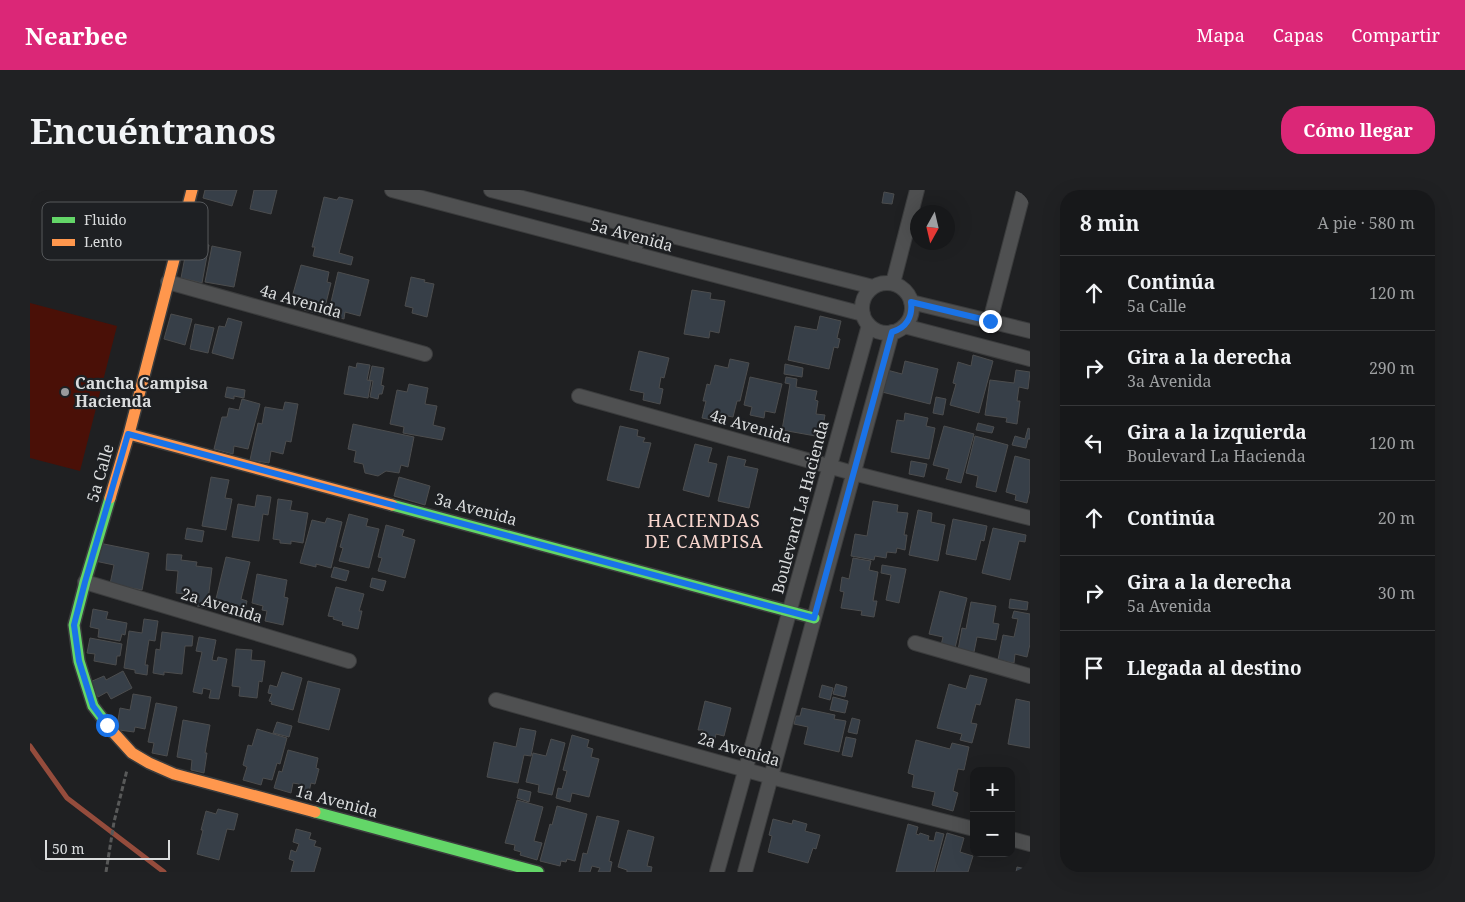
<!DOCTYPE html>
<html lang="es">
<meta charset="utf-8">
<style>
:root{--surface:#17181a;--page:#202123;--text:#f1f3f6;--muted:#9ea0a2;--line:#363739;--accent:#db2777}
body{margin:0;font-family:"Noto Serif",serif;background:var(--page);color:var(--text)}
.controls{position:absolute;right:15px;bottom:15px;display:grid;overflow:hidden;border-radius:10px;box-shadow:0 5px 20px #0002}
.controls button{width:45px;height:45px;display:grid;place-items:center;padding:0;border:0;border-bottom:1px solid var(--line);background:var(--surface);color:var(--text);font:25px sans-serif}
.compass{position:absolute;left:880px;top:15px;width:45px;height:45px;border-radius:50%;background:var(--surface);box-shadow:0 5px 20px #0002;rotate:188deg}
.scale{position:absolute;left:15px;bottom:12px;width:125px;box-sizing:border-box;padding-left:5px;border:2px solid #dadcdd;border-top:0;font-size:14px;line-height:18px;white-space:nowrap;color:#dadcdd;-webkit-text-stroke:4px #1e2023;paint-order:stroke}
.stop{position:absolute;width:15px;height:15px;margin:-11px;border:4px solid #1a73e8;border-radius:50%;background:#fff}
.stop.end{background:#1a73e8;border-color:#fff;box-shadow:0 1px 5px #0008}
.list{margin:0;padding:0;list-style:none}
h2{display:flex;justify-content:space-between;align-items:center;height:65px;margin:0;padding:0 20px;font-size:21px}
h2 small{font-size:16px;font-weight:400;color:var(--muted)}
.list li{display:grid;grid-template-columns:32px 1fr auto;gap:15px;align-items:center;box-sizing:border-box;height:75px;padding:0 20px;border-top:1px solid var(--line)}
.list b{display:block;font-size:19px;white-space:nowrap}
.list p{margin:0;font-size:16px;white-space:nowrap;color:var(--muted)}
.list em{font-size:16px;font-style:normal;color:var(--muted)}
.icon{flex:none;width:28px;height:28px;fill:none;stroke:currentColor;stroke-width:2;stroke-linecap:round;stroke-linejoin:round}
.map{position:relative;flex:none;width:1000px;height:682px;overflow:hidden;border-radius:20px}
header{display:flex;align-items:center;gap:30px;box-sizing:border-box;height:70px;padding:0 25px;background:var(--accent);color:#fff}
header strong{font-size:24px}
nav{display:flex;gap:28px;margin-inline-start:auto;font-size:18px}
.intro{display:flex;align-items:center;justify-content:space-between;box-sizing:border-box;height:120px;padding:0 30px}
h1{margin:0;font-size:35px}
.button{padding:12px 22px;border-radius:20px;background:var(--accent);color:#fff;font-size:18px;font-weight:700}
main{display:flex;gap:30px;padding:0 30px}
aside{flex:1;background:var(--surface);border-radius:20px;box-shadow:0 5px 20px #0002}
.map>svg:first-child{display:block}
</style>
<header>
<strong>Nearbee</strong>
<nav><a>Mapa</a><a>Capas</a><a>Compartir</a></nav>
</header>
<div class="intro"><h1>Encuéntranos</h1><a class="button">Cómo llegar</a></div>
<main>
<div class="map">
<svg width="1000" height="682" viewBox="0 0 1000 682">
<rect width="100%" height="100%" fill="#1f2022"/>
<path fill="#4a1007" d="M0,113L87,136L50,281L0,268Z"/>
<g fill="none" stroke-linecap="round" stroke-linejoin="round">
<path stroke="#954c3c" stroke-width="5" d="M0,556L37,608L134,682"/>
</g>
<path fill="#373f48" stroke="#4c4d4e" d="M175,0H207L202,16L173,8Z
M224,0H247L241,24L220,19Z
M854,2L864,4L862,14L852,13Z
M294,7L307,10L309,7L323,10L309,63L323,67L321,75L283,66L285,57H282Z
M158,51L179,55L172,93L151,88Z
M182,56L211,62L204,97L175,92Z
M271,75L299,82L297,92L301,93L293,125L274,120L276,115L261,111Z
M308,82L339,90L330,126L315,122L314,129L298,125Z
M381,87L395,90L394,92L404,94L397,127L382,123L383,118L375,116Z
M662,100L681,103L680,109L695,111L689,143L680,141L679,148L654,144Z
M141,124L162,129L155,155L134,149Z
M790,126L811,131L807,148L810,149L808,158L804,157L799,179L758,170L765,136L787,140Z
M198,128L212,132L203,169L182,163L189,136L195,137Z
M165,134L184,138L178,163L160,159Z
M609,161L639,168L634,188L631,187L629,198L633,199L630,214L613,210L614,203L600,200Z
M943,165L963,171L949,223L920,215L926,194L923,193L928,172L941,176Z
M700,169L719,173L710,211H707L703,227L692,225L691,232L672,228L676,211H673L677,194L680,195L685,175L698,178Z
M875,171L908,179L900,214L852,202L857,180L872,184Z
M327,173L340,175L337,190L341,191L338,208L314,204L319,176L326,178Z
M755,174L773,178L772,187L754,184Z
M342,176L354,178L351,195L354,196L352,204H349L348,209L340,207L343,191L339,190Z
M986,180L1000,182L998,199L989,197L987,211H990L987,234L976,232L977,228L955,225L960,190L984,193Z
M720,187L752,194L745,223L735,221L734,228L720,225L722,217L714,215Z
M756,187L767,189L766,197L787,201L785,210L788,211L786,224L795,225L791,247L752,240L760,194L755,193Z
M379,194L398,198L395,214L407,216L403,235L415,238L412,250L373,243L374,237L360,234L367,200L377,202Z
M197,197L215,200L214,208L204,206V209L195,207Z
M906,207L916,209L913,225L903,223Z
M212,209L230,214L218,259L204,256L203,264L184,259L192,227H197L199,218L209,220Z
M255,212L268,214L261,252L256,251L253,264L241,261L239,273L220,270L228,233L232,234L235,217L253,220Z
M875,223L898,228L896,236L905,238L899,269L861,262L867,230L874,231Z
M948,233L964,237L962,243L946,240Z
M323,234L384,247L378,277L371,275L369,283L356,281L348,286L335,283L333,274L324,272L326,261L318,259Z
M590,236L608,240L607,246L615,248L613,252L621,253L609,298L577,290Z
M914,236L944,244L931,293L916,289L919,279L903,275Z
M998,238L1000,239V249H998L996,258L982,255L985,246L995,249Z
M945,246L978,255L966,302L946,297L948,286L936,283Z
M665,254L682,258L678,272L687,274L679,307L653,300Z
M698,266L716,270L714,276L728,279L719,318L688,311Z
M985,266L1000,270V300L997,313L985,310L986,305L976,302Z
M881,271L897,274L894,287L879,284Z
M181,287L199,290L195,308L202,309L196,340L172,336Z
M369,287L400,296L395,315L364,306Z
M227,305L241,307L238,325L233,324L229,351L202,347L208,314L225,317Z
M248,309L262,311L260,320L278,323L273,353L261,351V354L250,353V350L243,349Z
M843,311L868,315L867,322L878,323L874,345H877L875,360L867,358L866,363L857,362L856,368L845,366L844,370L821,366L825,344L837,346Z
M888,320L902,323L901,332L915,335L908,371L879,365Z
M319,324L338,329L336,336L349,339L339,378L309,371L313,358L310,357Z
M297,328L312,332L301,378L286,374V377L270,373L282,330L295,333Z
M923,329L957,336L954,351L951,350L946,370L916,364Z
M356,335L374,340L372,346L385,350L375,388L348,381L352,368L348,367Z
M157,338L174,341L172,352L155,349Z
M963,338L996,345L995,352L989,351L980,390L952,383Z
M69,353L119,363L112,400L80,394L84,375L65,371Z
M137,364L152,365L151,370L167,372L166,376L182,378L177,418L167,416L168,410L154,409L155,404L146,403L148,381L136,380Z
M196,367L220,372L211,409L217,411L213,428L194,423L196,415L185,413Z
M823,368L841,371L839,380L848,382L843,411H847L844,427L831,425L832,421L811,418L814,402L810,401L812,387L819,389Z
M852,375L876,379L869,413L856,410L861,385L851,383Z
M304,377L319,381L316,391L301,387Z
M227,384L257,390L254,407L258,408L253,435L235,431L237,421L232,420L233,416L222,413Z
M342,388L356,391L353,401L340,397Z
M306,397L334,404L329,421H332L328,439L312,435L313,432L303,429L304,427L298,426Z
M910,401L937,408L925,458L911,455L913,447L899,444Z
M980,409L998,412L997,420L979,418Z
M941,412L966,416L963,433L969,434L966,450L947,447L944,462L928,460L932,438L936,439Z
M63,419L78,422L76,429L97,433L95,445L92,444L90,451L68,447L69,439L60,437Z
M984,421L1000,424V454L997,467L985,464L984,473L968,470L973,445L984,447L988,429L982,428Z
M114,429L128,431L125,451L119,450L115,475H118L117,485L105,483V480L94,478L99,441L112,443Z
M132,442L163,446L162,456H155L152,484L134,482V485L123,483L126,459L130,460Z
M169,447L186,450L182,470L187,471L188,467L197,469L189,509L179,508L181,500L173,498L172,504L163,502L172,462L166,461Z
M60,448L92,454L90,466H87L86,475L64,471L65,464L57,463Z
M206,459L222,460L221,470L235,471L232,492L229,491L227,508L209,506L210,497L202,496Z
M93,481L102,498L81,509L77,502L68,507L60,492L74,486L76,490Z
M252,482L272,488L263,520L241,514L242,512L239,511L242,504L238,503L240,495L247,497Z
M940,485L957,489L950,515L946,514L941,533L947,534L942,553L930,550L932,544L907,538L919,494L936,499Z
M278,491L310,499L299,540L268,532Z
M806,494L817,497L815,507L803,504Z
M792,495L803,498L800,510L789,507Z
M103,504L121,507L115,539L105,537L104,542L89,540L87,536L90,518L100,520Z
M803,507L818,511L815,523L800,520Z
M986,509L1000,512V558L978,554Z
M675,511L701,518L694,546L686,544L685,549L671,546L673,540H668Z
M126,513L147,517L137,566L122,563L124,553L118,552Z
M772,518L805,525L804,529L816,531L809,562L774,554L778,537L764,534L766,526H770Z
M822,528L830,530L827,544L818,542Z
M153,530L180,535L175,563H177L174,583L161,580L162,570L147,567Z
M247,532L262,536L259,547L243,543Z
M490,538L506,541L501,566L494,565L488,593L457,587L464,552L486,557Z
M227,539L257,548L250,574L247,573L242,590L233,588L231,595L213,590L217,577L213,575L218,555L222,556Z
M542,545L559,550L557,557L563,559L561,567L569,569L559,607L542,603L540,612L526,608L528,598L532,599L537,581L533,580Z
M816,547L826,549L822,567L812,565Z
M521,549L535,553L522,605L508,602L509,595L496,592L503,563L516,566Z
M886,550L920,559L922,553L939,557L934,580L928,579L923,601L928,603L923,621L902,615L905,602L882,597L884,585L878,583Z
M258,560L288,568L286,578L289,579L285,594L281,593L279,602L268,599L269,594L263,593L261,603L244,598L249,581L252,582Z
M489,599L501,602L499,612L487,608Z
M487,610L513,617L504,651L512,653L507,670L490,665L491,662L484,660L485,655L475,653Z
M527,616L557,624L545,671L537,669L536,672L531,671L530,676L510,671L520,634L522,635Z
M188,619L208,624L204,640L197,639L189,670L167,664L173,640H171L176,621L186,624Z
M567,626L589,631L579,671L582,672L580,682H568L570,678L562,676L560,682H549L553,663L557,664Z
M743,629L762,634L763,630L777,634L775,641L790,645L786,659L783,658L778,673L738,662L742,646L739,645Z
M878,634L888,637L886,644L889,645L890,643L899,646L898,650L904,651L906,642L914,644L904,682H866Z
M266,639L281,643L279,649L286,651L284,656L291,658L284,682H261L264,671L259,669L261,660L266,662L269,654L263,652Z
M598,640L624,647L617,676L622,677L621,682H597V680L588,677Z
M917,643L934,648L930,662L943,666L938,682H906Z
M987,677L1000,680V682H986Z"/>
<g fill="none" stroke-linecap="round" stroke-linejoin="round">
<defs>
<path id="street" d="M362,0L833,124
M461,0L843,97
M604,64L609,39
M138,92L395,164
M863,93L887,0
M832 118a25 25 0 1 1 50 0a25 25 0 1 1-50 0Z
M881,112L1000,141
M960,131L994,0
M874,136L1000,169
M549,206L823,283L1000,328
M55,392L319,471
M885,453L1000,486
M466,510L741,587L944,639
M981,649L1000,654
M687,682L839,135
M715,682L862,142"/>
<path id="fast" d="M80,308L55,392L44,435L49,471L63,516L83,542
M362,315L784,428
M285,622L508,682"/>
<path id="slow" d="M99,244L362,315
M80,308L99,244L162,0
M83,542L102,563L119,573L144,584L285,622"/>
</defs>
<use href="#street" stroke="#3b3c3d" stroke-width="16"/>
<use href="#fast" stroke="#3b3c3d" stroke-width="14"/>
<use href="#slow" stroke="#3b3c3d" stroke-width="14"/>
<path stroke="#585959" stroke-width="3" stroke-dasharray="5 2.5" stroke-linecap="butt" d="M76,682L84,632L97,580"/>
<use href="#street" stroke="#4f5051" stroke-width="14"/>
<use href="#fast" stroke="#63d668" stroke-width="11"/>
<use href="#slow" stroke="#ff974d" stroke-width="11"/>
</g>
<g fill="none" stroke-linecap="round" stroke-linejoin="round">
<path stroke="#1a73e8" stroke-width="6" d="M77,535L63,516L49,471L44,435L55,392L98,244L784,428L862,142C876,138 883,127 881,112L960,131"/>
</g>
<circle fill="#999a9c" stroke="#1e2023" stroke-width="2" cx="35" cy="202" r="5"/>
<g text-anchor="middle" stroke-width="4.5" stroke-linejoin="round" paint-order="stroke">
<g font-size="16" fill="#dadcdd" stroke="#1e2023">
<text transform="translate(602 45) rotate(15)" y="6">5a Avenida</text>
<text transform="translate(271 111) rotate(16)" y="6">4a Avenida</text>
<text transform="translate(721 236) rotate(16)" y="6">4a Avenida</text>
<text transform="translate(70 283) rotate(-74)" y="6">5a Calle</text>
<text transform="translate(770 317) rotate(-75)" y="6">Boulevard La Hacienda</text>
<text transform="translate(446 319) rotate(15)" y="6">3a Avenida</text>
<text transform="translate(192 415) rotate(17)" y="6">2a Avenida</text>
<text transform="translate(709 559) rotate(16)" y="6">2a Avenida</text>
<text transform="translate(307 611) rotate(15)" y="6">1a Avenida</text>
</g>
<g font-size="16" font-weight="bold" fill="#dadcdd" stroke="#1e2023" text-anchor="start">
<text x="45" y="199">Cancha Campisa<tspan x="45" dy="18">Hacienda</tspan></text>
</g>
<g font-size="18" letter-spacing="1" fill="#f7d5cd" stroke="#1e2023">
<text x="674" y="337">HACIENDAS<tspan x="674" dy="21">DE CAMPISA</tspan></text>
</g>
</g>
<rect x="12" y="12" width="166" height="58" rx="8" fill="#1e2023" stroke="#56585b" stroke-width="1"/>
<rect x="22" y="27" width="23" height="6" fill="#63d668"/>
<rect x="22" y="49" width="23" height="7" fill="#ff974d"/>
<g font-size="14" fill="#dadcdd">
<text x="54" y="35">Fluido</text>
<text x="54" y="57">Lento</text>
</g>
</svg>
<div class="controls">
<button>+</button>
<button>−</button>
</div>
<svg class="compass" viewBox="-18 -18 36 36"><path d="M0-13l5 13h-10z" fill="#e53935"/><path d="M0 13l5-13h-10z" fill="#9ea0a2"/></svg>
<div class="scale">50 m</div>
<div class="stop" style="left:77px;top:535px"></div>
<div class="stop end" style="left:960px;top:131px"></div>
</div>
<aside>
<h2>8 min<small>A pie · 580 m</small></h2>
<ul class="list">
<li><svg class="icon" aria-label="ahead" viewBox="0 0 24 24"><path d="M12 20V5M6 11l6-6 6 6"/></svg><div><b>Continúa</b><p>5a Calle</p></div><em>120 m</em></li>
<li><svg class="icon" aria-label="right" viewBox="0 0 24 24"><path d="M7 20v-9h11M14 6l5 5-5 5"/></svg><div><b>Gira a la derecha</b><p>3a Avenida</p></div><em>290 m</em></li>
<li><svg class="icon" aria-label="left" viewBox="0 0 24 24"><path d="M17 20v-9H6M10 6l-5 5 5 5"/></svg><div><b>Gira a la izquierda</b><p>Boulevard La Hacienda</p></div><em>120 m</em></li>
<li><svg class="icon" aria-label="ahead" viewBox="0 0 24 24"><path d="M12 20V5M6 11l6-6 6 6"/></svg><div><b>Continúa</b></div><em>20 m</em></li>
<li><svg class="icon" aria-label="right" viewBox="0 0 24 24"><path d="M7 20v-9h11M14 6l5 5-5 5"/></svg><div><b>Gira a la derecha</b><p>5a Avenida</p></div><em>30 m</em></li>
<li><svg class="icon" aria-label="arrive" viewBox="0 0 24 24"><path d="M6 21V4h12l-3 4 3 4H6"/></svg><div><b>Llegada al destino</b></div></li>
</ul>
</aside>
</main>
